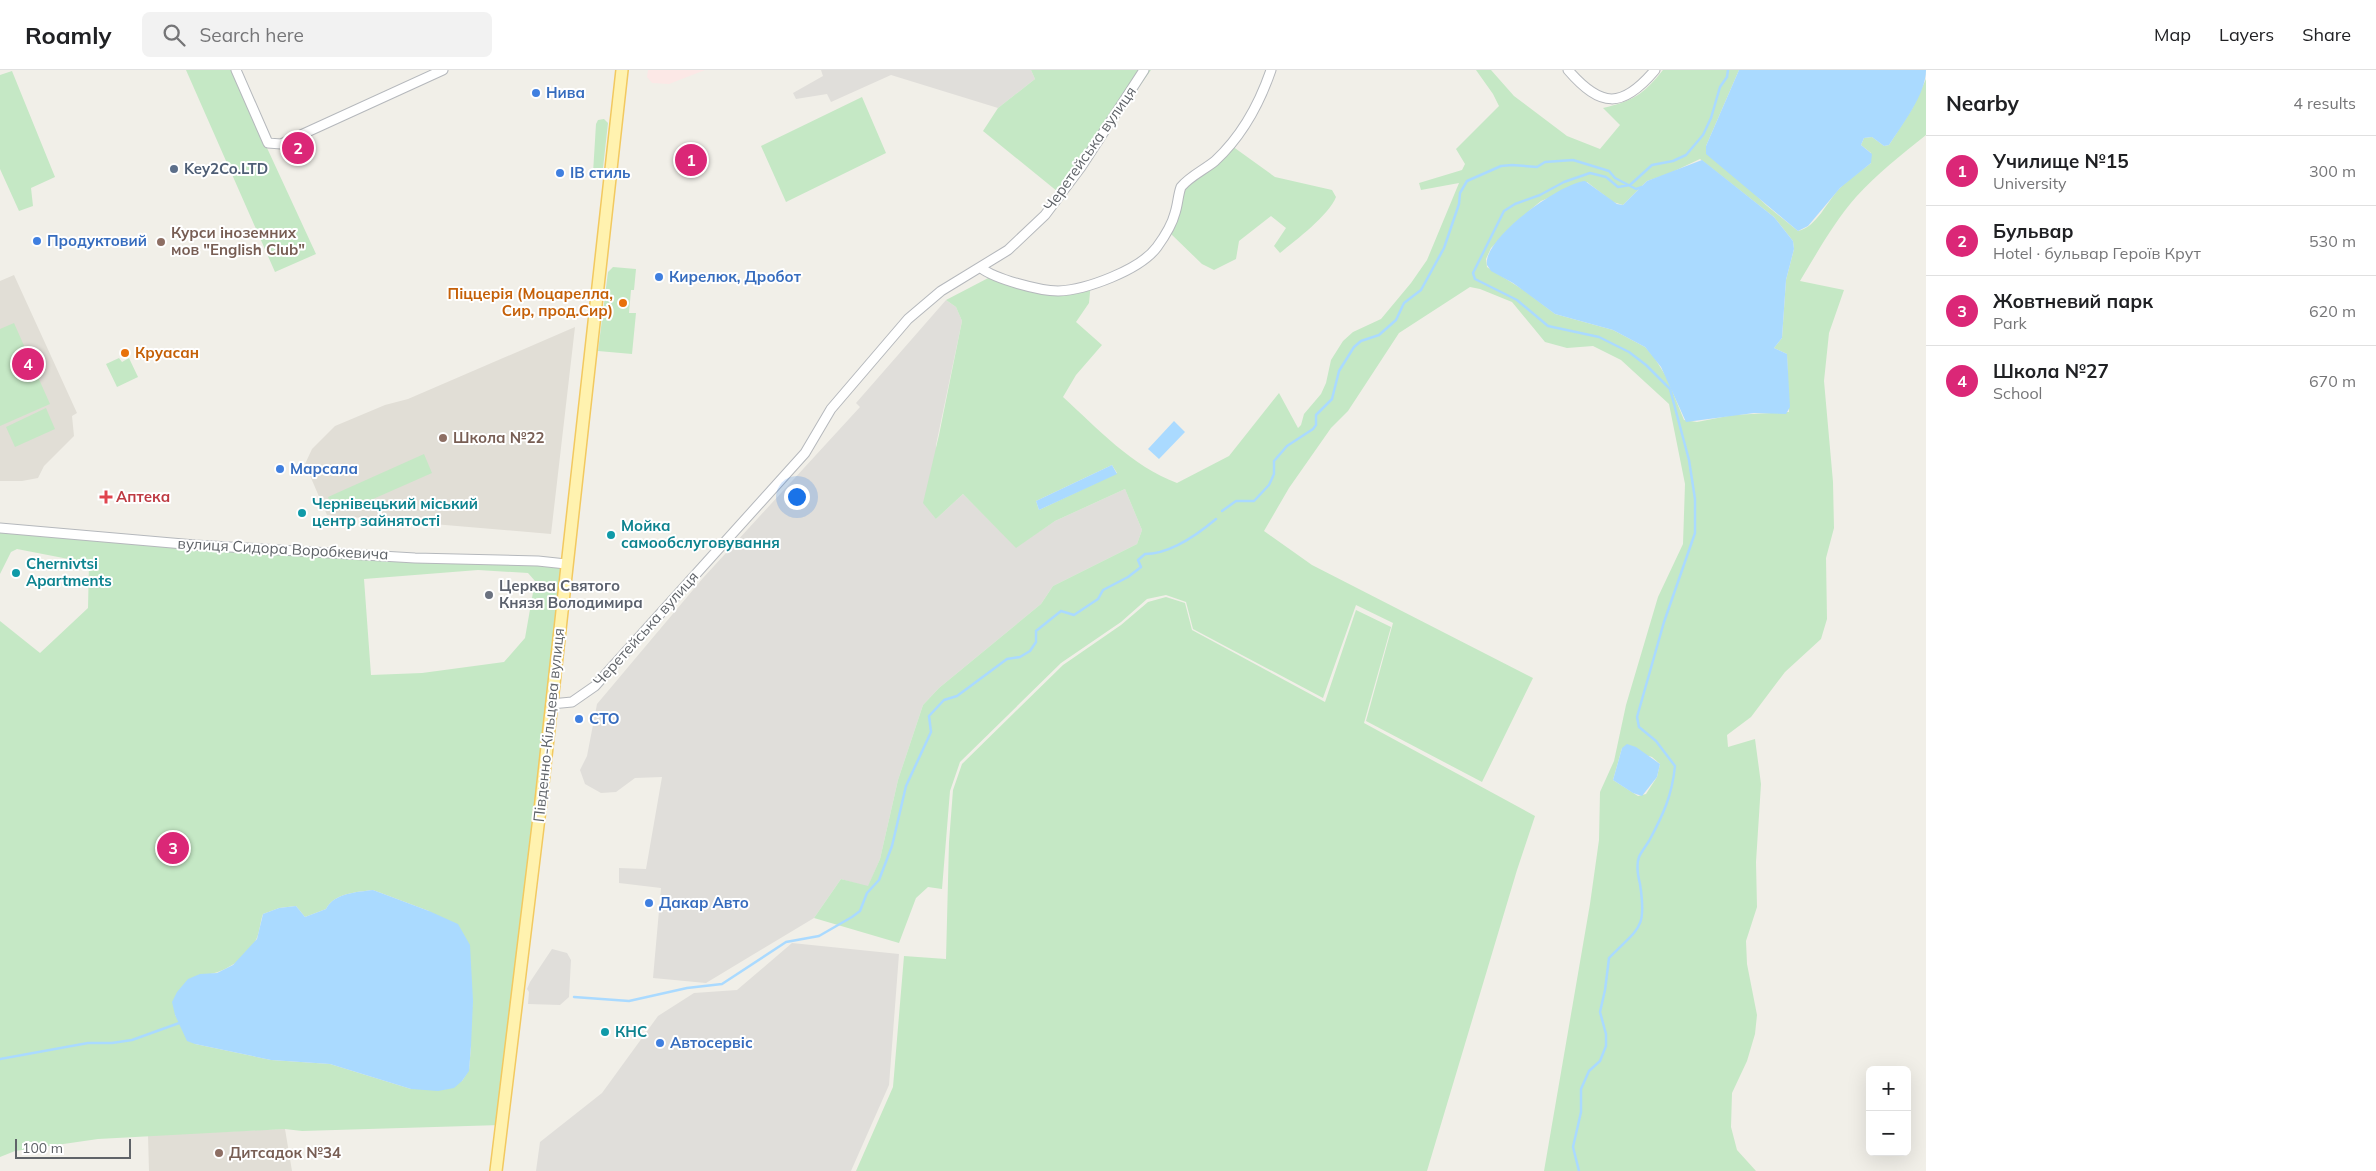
<!DOCTYPE html>
<meta charset="utf-8">
<style>
:root{--surface:#fff;--page:#f2f2f2;--text:#202124;--muted:#757577;--line:#e0e0e0;--accent:#db2777}
body{margin:0;font-family:Mulish,sans-serif;background:var(--page);color:var(--text)}
.controls{position:absolute;right:15px;bottom:15px;display:grid;overflow:hidden;border-radius:8px;box-shadow:0 5px 20px #0002}
.controls button{width:45px;height:45px;display:grid;place-items:center;padding:0;border:0;border-bottom:1px solid var(--line);background:var(--surface);color:var(--text);font:25px sans-serif}
.scale{position:absolute;left:15px;bottom:12px;width:116px;box-sizing:border-box;padding-left:5px;border:2px solid #5f6368;border-top:0;font-size:14px;line-height:18px;white-space:nowrap;color:#5f6368;-webkit-text-stroke:4px #fff;paint-order:stroke}
.you{position:absolute;left:796px;top:426px;width:18px;height:18px;margin:-12px;border:4px solid #fff;border-radius:50%;background:#1a73e8;box-shadow:0 0 0 8px #1a73e833}
.badge{display:grid;place-items:center;width:32px;height:32px;border-radius:50%;background:var(--accent);color:#fff;font-size:16px;font-weight:700}
.pin{position:absolute;translate:-50% -50%;border:2px solid #fff;box-shadow:0 1px 5px #0006}
.list{margin:0;padding:0;list-style:none}
h2{display:flex;justify-content:space-between;align-items:center;height:65px;margin:0;padding:0 20px;font-size:21px}
h2 small{font-size:16px;font-weight:400;color:var(--muted)}
.list li{display:grid;grid-template-columns:32px 1fr auto;gap:15px;align-items:center;box-sizing:border-box;height:70px;padding:0 20px;border-top:1px solid var(--line)}
.list b{display:block;font-size:19px;white-space:nowrap}
.list p{margin:0;font-size:16px;white-space:nowrap;color:var(--muted)}
.list em{font-size:16px;font-style:normal;color:var(--muted)}
.icon{flex:none;width:28px;height:28px;fill:none;stroke:currentColor;stroke-width:2;stroke-linecap:round;stroke-linejoin:round}
.map{position:relative;flex:none;width:1926px;height:1101px;overflow:hidden}
header{display:flex;align-items:center;gap:30px;box-sizing:border-box;height:70px;padding:0 25px;background:var(--surface);border-bottom:1px solid var(--line)}
header strong{font-size:24px}
nav{display:flex;gap:28px;margin-inline-start:auto;font-size:18px}
.search{width:350px;height:45px;background:var(--page);display:flex;align-items:center;gap:12px;box-sizing:border-box;padding:0 18px;border-radius:8px;color:var(--muted);font-size:19px}
main{display:flex}
aside{flex:1;background:var(--surface)}
.map>svg:first-child{display:block}
</style>
<header>
<strong>Roamly</strong>
<div class="search"><svg class="icon" aria-label="search" viewBox="0 0 24 24"><circle cx="10" cy="10" r="6"/><path d="M15 15l6 6"/></svg>Search here</div>
<nav><a>Map</a><a>Layers</a><a>Share</a></nav>
</header>
<main>
<div class="map">
<svg width="1926" height="1101" viewBox="0 0 1926 1101">
<rect width="100%" height="100%" fill="#f1efe8"/>
<path fill="#e0deda" d="M821,0H1031L1035,9L998,38L891,5L831,32L827,24L796,29L793,23L823,6Z
M946,230L956,237L962,251L936,375V449L963,424L1016,477L1055,451L1125,419L1142,460L1137,474L1053,516L1041,534L939,618L923,635L898,710L880,789L868,817L841,809L814,848L706,913L653,908L661,818L619,813V798L646,799L662,707L635,708L616,722L601,723L585,714L580,700L587,686L597,634L703,508L860,337L856,333Z
M792,873L899,884L889,1015L851,1101H536L540,1072L602,1023L658,946L694,923L737,920Z
M552,879L567,883L571,890L569,927L560,935L528,934L529,922L527,919L530,912Z"/>
<path fill="#e1ded6" d="M14,205L77,343L72,346L74,366L44,396L38,408L22,411H0V211Z
M575,257L551,464L327,445L305,394L312,379L335,356L385,335L408,329Z
M285,1059L292,1101H149L148,1065Z"/>
<path fill="#fce8e6" d="M648,0H705L669,14L652,13L647,7Z"/>
<path fill="#c5e8c5" fill-rule="evenodd" d="M186,0H231L316,184L275,202Z
M1031,0H1151L1063,126L983,61L998,38L1035,9Z
M1476,0H1491L1514,26L1567,66L1600,79L1620,55L1603,38C1633,31 1644,24 1663,0H1739L1706,76L1766,135L1798,161C1817,157 1827,131 1840,118C1849,109 1861,101 1871,93V83L1861,75L1864,68L1872,67L1884,76L1889,75L1912,39L1926,9V65C1902,84 1877,104 1856,127C1834,152 1817,183 1800,211L1844,220L1829,263L1824,311L1833,412L1834,458L1826,488L1827,549L1821,569L1785,602L1751,647L1727,665L1728,677L1755,669L1761,714L1756,792L1757,837L1746,871L1747,894L1757,945L1755,964L1747,991L1732,1023L1731,1057L1737,1080L1756,1101H1544L1590,834L1599,770L1600,722L1614,691L1626,635L1658,527L1683,474L1685,414L1669,334L1621,290L1593,276L1567,278L1545,272L1512,232L1480,219L1470,217L1399,263L1348,341L1331,358L1289,418L1264,461L1312,495L1533,608L1482,712L1366,651L1393,553L1356,535L1323,628L1193,559L1186,532L1166,525L1147,529L1121,552L1061,593L960,692L950,721L942,819L928,817L916,828L899,873L814,848L841,809L868,816L880,789L898,710L923,635L939,618L1041,534L1053,516L1137,474L1142,460L1125,419L1055,451L1016,478L963,424L936,449L923,433L939,365L962,251L956,237L946,230L994,205L1046,220L1091,212L1089,233L1076,252L1102,275L1076,305L1063,327C1098,359 1132,396 1177,413L1229,386L1279,323L1298,358L1301,355L1304,344L1321,324L1326,313L1331,290L1343,271L1353,262L1381,249L1411,213L1427,190L1459,113L1421,120L1419,113L1462,100L1465,94L1456,79L1499,36L1493,24ZM1700,89L1774,147L1793,171L1794,179L1786,210L1782,268L1774,278L1787,284L1789,342L1733,345L1697,352L1684,350L1667,308L1654,287L1645,277L1613,260L1555,244L1525,221L1487,197L1486,189L1491,178L1530,140L1541,131L1587,112L1613,132L1623,135L1647,111L1668,104ZM1112,395L1117,403L1039,440L1036,431ZM1622,678L1652,687L1660,694L1657,707L1646,724L1638,726L1613,710Z
M12,1L55,107L31,118L33,136L19,141L0,99V5Z
M862,27L886,83L786,132L761,76Z
M604,49L608,53L602,107L598,110L593,103L596,54L598,50Z
M1232,76L1275,107L1332,120L1336,127C1329,145 1296,170 1280,183L1274,176L1286,158L1271,146L1239,171L1236,189L1214,200L1202,194L1171,164L1186,114Z
M613,197L636,199L634,220H631L629,243H636L632,284L598,281L608,202Z
M14,253L50,334L0,356V259Z
M119,288L122,292L129,288L138,307L117,317L106,294Z
M46,338L55,359L15,377L6,357Z
M424,384L432,403L355,437L351,428L332,437L328,427Z
M0,458L566,495L501,1055L302,1061L285,1059L98,1069L15,1081L0,1087V551L40,583L88,538L89,493L17,479L11,482L0,504ZM478,500L528,503L535,511L525,568L504,592L422,603L371,605L364,509ZM373,820L429,841L471,976L469,1000L462,1011L411,1019L330,994L271,990L195,974L175,945L206,905C226,902 247,888 256,870C260,862 260,852 263,844L279,838L296,836L305,847L326,839C334,823 357,822 373,820Z
M1166,527L1185,533L1192,560L1325,632L1356,540L1391,557L1364,653L1535,746L1517,800L1427,1101H856L893,1017L904,886L946,889L949,772L953,720L962,694L1063,595L1121,555L1148,532Z"/>
<path fill="#aadaff" d="M1739,0H1926C1926,24 1902,55 1889,75L1884,76L1872,67L1864,68L1861,75L1872,84L1871,93L1840,118L1808,156L1798,161L1706,84V76Z
M1702,90L1774,147L1793,171L1794,179L1786,210L1782,268L1774,278L1787,284L1790,337L1786,344L1754,343L1686,352L1661,297L1645,277L1613,260L1555,244L1513,213L1491,201L1487,195C1482,169 1560,113 1585,111L1617,134L1623,135L1647,111Z
M1174,351L1185,362L1159,389L1148,379Z
M1112,395L1117,404L1039,440L1036,431Z
M1627,674L1636,677L1660,694L1657,707L1642,726L1633,723L1613,710L1622,678Z
M373,820L429,841L458,854L470,875L473,931L471,976L469,1001L462,1011L454,1018L438,1021L411,1019L330,994L271,990L195,974L187,971L175,945L172,932L177,922L188,909L200,904L217,903L233,895L257,869L263,844L279,838L296,836L305,847L326,839C334,823 357,822 373,820Z"/>
<g fill="none" stroke-linecap="round" stroke-linejoin="round">
<path stroke="#aadaff" stroke-width="2.5" d="M1222,441L1236,431H1254L1269,415L1274,404V391L1287,376L1313,359L1316,355V345L1332,329L1339,301L1354,277L1361,271L1379,265L1396,250L1404,233L1421,220L1444,178L1459,134L1460,123L1467,111L1501,96L1512,95L1537,97L1545,92L1573,90L1609,101L1615,108L1636,119L1642,117
M574,927L629,931L687,918L722,914L786,872L819,866L852,847L860,841L867,823L879,810L892,776L906,716L931,662L929,646L944,630L957,626L1007,589L1020,587L1030,581L1036,572V561L1061,541L1074,545L1098,529L1103,520L1128,507L1141,497L1138,490L1145,484C1170,484 1197,465 1216,449
M0,989L88,973H112L132,970L182,952
M1579,1101L1573,1077L1581,1042V1019L1589,1001L1600,991L1606,976V964L1600,942L1605,920L1609,888C1639,857 1647,860 1640,814C1638,806 1636,795 1639,787C1641,782 1646,776 1649,771C1663,745 1672,726 1675,696L1656,671L1639,657L1637,647L1664,552L1695,463V429L1689,390L1670,319L1646,295L1629,282L1599,267L1548,256L1517,230L1475,209L1473,203L1504,141L1515,134L1540,125L1564,112L1590,103L1606,107L1618,117L1630,115L1652,95L1673,91L1686,85L1703,65L1711,48L1720,17L1727,7L1728,0"/>
<defs>
<path id="minor" d="M236,0L268,73L281,74L443,0
M1568,0C1601,38 1622,39 1655,0
M981,198C995,209 1040,221 1058,221C1086,220 1140,200 1157,177C1165,166 1172,155 1175,143C1178,134 1178,125 1181,117C1190,106 1204,100 1215,91C1242,66 1259,35 1271,0
M0,458L195,475L415,488L538,491L566,494
M551,634L572,632L595,616L805,383L831,339L908,249L941,221L1008,180L1045,145L1081,97L1144,0"/>
<path id="major" d="M496,1101L541,731L622,0"/>
</defs>
<use href="#minor" stroke="#b5b8bc" stroke-width="11"/>
<use href="#major" stroke="#f2c960" stroke-width="14"/>
<use href="#minor" stroke="#fff" stroke-width="9"/>
<use href="#major" stroke="#fff2af" stroke-width="11"/>
</g>
<g fill="#3f7fe0" stroke="#fff" stroke-width="2">
<circle cx="536" cy="23" r="5"/>
<circle cx="560" cy="103" r="5"/>
<circle cx="37" cy="171" r="5"/>
<circle cx="659" cy="207" r="5"/>
<circle cx="280" cy="399" r="5"/>
<circle cx="579" cy="649" r="5"/>
<circle cx="649" cy="833" r="5"/>
<circle cx="660" cy="973" r="5"/>
</g>
<circle fill="#5c6f8a" stroke="#fff" stroke-width="2" cx="174" cy="99" r="5"/>
<g fill="#8d6e63" stroke="#fff" stroke-width="2">
<circle cx="161" cy="172" r="5"/>
<circle cx="443" cy="368" r="5"/>
<circle cx="219" cy="1083" r="5"/>
</g>
<g fill="#e8710a" stroke="#fff" stroke-width="2">
<circle cx="623" cy="233" r="5"/>
<circle cx="125" cy="283" r="5"/>
</g>
<path fill="#e0444e" stroke="#fff" stroke-width="2" d="M103.5 419.5h5v5h5v5h-5v5h-5v-5h-5v-5h5z"/>
<g fill="#0f9aa8" stroke="#fff" stroke-width="2">
<circle cx="302" cy="443" r="5"/>
<circle cx="611" cy="465" r="5"/>
<circle cx="16" cy="503" r="5"/>
<circle cx="605" cy="962" r="5"/>
</g>
<circle fill="#6b7280" stroke="#fff" stroke-width="2" cx="489" cy="525" r="5"/>
<g text-anchor="middle" stroke-width="4" stroke-linejoin="round" paint-order="stroke">
<g font-size="15" font-weight="bold" fill="#366cbe" stroke="#fff" text-anchor="start">
<text x="546" y="28">Нива</text>
<text x="570" y="108">ІВ стиль</text>
<text x="47" y="176">Продуктовий</text>
<text x="669" y="212">Кирелюк, Дробот</text>
<text x="290" y="404">Марсала</text>
<text x="589" y="654">СТО</text>
<text x="659" y="838">Дакар Авто</text>
<text x="670" y="978">Автосервіс</text>
</g>
<g font-size="15" fill="#5f6368" stroke="#fff">
<text transform="translate(1090 79) rotate(-55)" y="5">Черетейська вулиця</text>
<text transform="translate(283 479) rotate(3)" y="5">вулиця Сидора Воробкевича</text>
<text transform="translate(646 559) rotate(-48)" y="5">Черетейська вулиця</text>
<text transform="translate(549 655) rotate(-84)" y="5">Південно-Кільцева вулиця</text>
</g>
<g font-size="15" font-weight="bold" fill="#4e5e75" stroke="#fff" text-anchor="start">
<text x="184" y="104">Key2Co.LTD</text>
</g>
<g font-size="15" font-weight="bold" fill="#785e54" stroke="#fff" text-anchor="start">
<text x="171" y="168">Курси іноземних<tspan x="171" dy="17">мов "English Club"</tspan></text>
<text x="453" y="373">Школа №22</text>
<text x="229" y="1088">Дитсадок №34</text>
</g>
<g font-size="15" font-weight="bold" fill="#c56008" stroke="#fff" text-anchor="end">
<text x="613" y="229">Піццерія (Моцарелла,<tspan x="613" dy="17">Сир, прод.Сир)</tspan></text>
<text x="135" y="288" text-anchor="start">Круасан</text>
</g>
<g font-size="15" font-weight="bold" fill="#be3a42" stroke="#fff" text-anchor="start">
<text x="116" y="432">Аптека</text>
</g>
<g font-size="15" font-weight="bold" fill="#0d838f" stroke="#fff" text-anchor="start">
<text x="312" y="439">Чернівецький міський<tspan x="312" dy="17">центр зайнятості</tspan></text>
<text x="621" y="461">Мойка<tspan x="621" dy="17">самообслуговування</tspan></text>
<text x="26" y="499">Chernivtsi<tspan x="26" dy="17">Apartments</tspan></text>
<text x="615" y="967">КНС</text>
</g>
<g font-size="15" font-weight="bold" fill="#5b616d" stroke="#fff" text-anchor="start">
<text x="499" y="521">Церква Святого<tspan x="499" dy="17">Князя Володимира</tspan></text>
</g>
</g>
</svg>
<div class="controls">
<button>+</button>
<button>−</button>
</div>
<div class="scale">100 m</div>
<div class="you"></div>
<div class="pin badge" style="left:691px;top:90px">1</div>
<div class="pin badge" style="left:298px;top:78px">2</div>
<div class="pin badge" style="left:173px;top:778px">3</div>
<div class="pin badge" style="left:28px;top:294px">4</div>
</div>
<aside>
<h2>Nearby<small>4 results</small></h2>
<ul class="list">
<li><span class="badge">1</span><div><b>Училище №15</b><p>University</p></div><em>300 m</em></li>
<li><span class="badge">2</span><div><b>Бульвар</b><p>Hotel · бульвар Героїв Крут</p></div><em>530 m</em></li>
<li><span class="badge">3</span><div><b>Жовтневий парк</b><p>Park</p></div><em>620 m</em></li>
<li><span class="badge">4</span><div><b>Школа №27</b><p>School</p></div><em>670 m</em></li>
</ul>
</aside>
</main>
